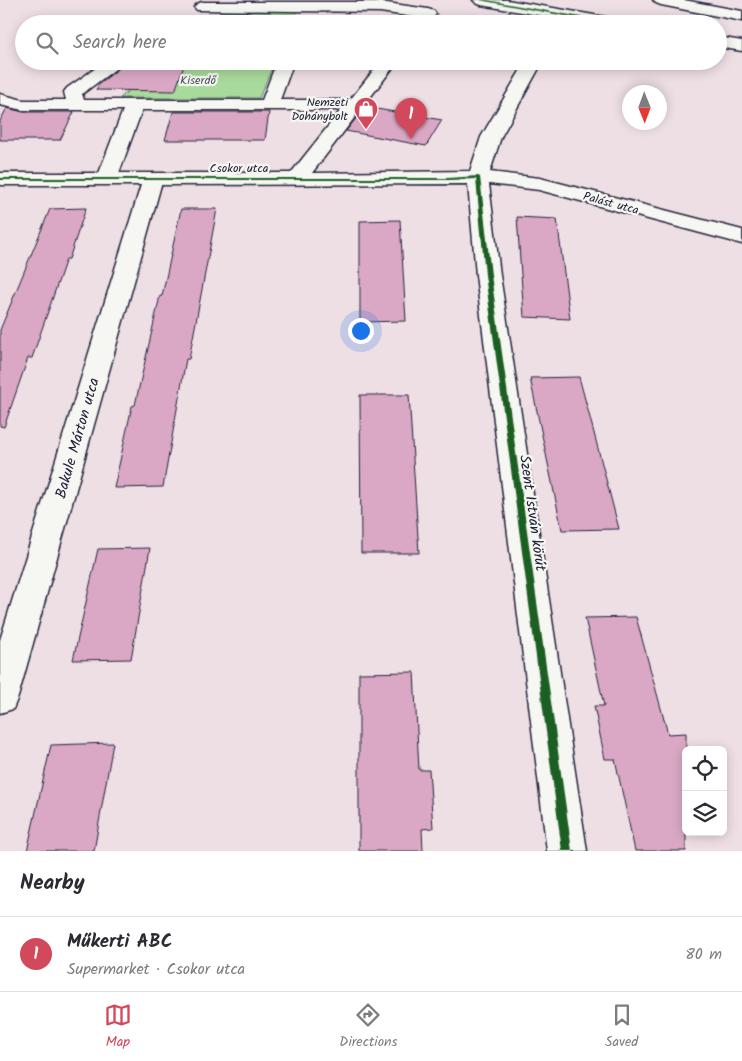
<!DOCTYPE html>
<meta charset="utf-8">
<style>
:root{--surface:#fff;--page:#f7f7f7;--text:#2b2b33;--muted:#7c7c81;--line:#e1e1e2;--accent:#d1495b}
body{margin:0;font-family:Kalam,sans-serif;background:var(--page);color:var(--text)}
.controls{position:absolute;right:15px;bottom:15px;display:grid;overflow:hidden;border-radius:8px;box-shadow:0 2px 12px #0003}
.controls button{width:45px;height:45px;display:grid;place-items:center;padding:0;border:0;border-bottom:1px solid var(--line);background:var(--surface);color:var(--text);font:25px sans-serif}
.compass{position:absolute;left:622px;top:85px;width:45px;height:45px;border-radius:50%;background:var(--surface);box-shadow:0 2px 12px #0003;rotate:179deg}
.you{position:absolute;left:360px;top:330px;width:18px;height:18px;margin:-12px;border:4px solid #fff;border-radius:50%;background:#1a73e8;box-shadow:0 0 0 8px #1a73e833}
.badge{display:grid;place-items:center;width:32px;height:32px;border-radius:50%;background:var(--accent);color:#fff;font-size:16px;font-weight:700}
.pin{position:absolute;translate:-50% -41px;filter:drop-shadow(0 1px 2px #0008)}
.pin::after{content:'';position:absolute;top:26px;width:18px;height:15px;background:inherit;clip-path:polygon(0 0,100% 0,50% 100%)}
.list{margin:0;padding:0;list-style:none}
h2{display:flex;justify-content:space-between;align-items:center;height:65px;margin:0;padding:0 20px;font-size:21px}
h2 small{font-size:16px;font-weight:400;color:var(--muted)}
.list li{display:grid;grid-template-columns:32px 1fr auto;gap:15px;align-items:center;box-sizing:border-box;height:75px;padding:0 20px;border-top:1px solid var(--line)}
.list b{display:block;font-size:19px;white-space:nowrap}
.list p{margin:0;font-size:16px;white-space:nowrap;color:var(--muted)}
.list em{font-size:16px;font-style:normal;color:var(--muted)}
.icon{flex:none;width:28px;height:28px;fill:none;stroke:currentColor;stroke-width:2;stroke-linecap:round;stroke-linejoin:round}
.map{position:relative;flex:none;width:742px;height:851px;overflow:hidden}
.search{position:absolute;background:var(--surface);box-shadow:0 2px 12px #0003;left:15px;right:15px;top:15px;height:55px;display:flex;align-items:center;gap:12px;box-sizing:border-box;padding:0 18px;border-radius:28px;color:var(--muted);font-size:19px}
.sheet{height:140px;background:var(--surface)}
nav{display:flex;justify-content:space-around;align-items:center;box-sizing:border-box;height:70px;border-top:1px solid var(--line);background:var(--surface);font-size:14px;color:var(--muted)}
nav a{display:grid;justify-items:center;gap:2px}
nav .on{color:var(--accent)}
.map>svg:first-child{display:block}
</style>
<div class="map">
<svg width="742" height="851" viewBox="0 0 742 851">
<rect width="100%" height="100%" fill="#eedfe4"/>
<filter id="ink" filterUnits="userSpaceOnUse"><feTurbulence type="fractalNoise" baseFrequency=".02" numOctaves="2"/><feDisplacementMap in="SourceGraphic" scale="10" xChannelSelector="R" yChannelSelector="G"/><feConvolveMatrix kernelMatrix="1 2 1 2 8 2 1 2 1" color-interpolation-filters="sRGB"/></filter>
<g filter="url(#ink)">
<path fill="#a8da9c" stroke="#657e6c" d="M222,11H297L292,24H207Z
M163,61H275L259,98H120Z"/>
<path fill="#daa8c5" stroke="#22223b" d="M127,62L185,63L175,91L96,90L99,84Z
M365,107L442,120L426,146L346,131Z
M7,108L23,112H74L60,140H0V121Z
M173,112H269L265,140H165Z
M86,208L69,259H66L32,358H28L4,427L0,426V330L50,209Z
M181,209H217L189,359H186L163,487L114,488L132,406L135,405L160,296H162Z
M517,217L557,219L570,319L524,317Z
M400,220L406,321L360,322V221Z
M579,377L589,414L619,529L562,530L530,378Z
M360,395H409L419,553H361Z
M150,548L131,659L73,660L98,549Z
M636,617L668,734L686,733V851H635L615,759H605L594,706H604L585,618Z
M414,672L419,770H429L433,828L422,829L423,851H359V673Z
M113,743L94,851H27L51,745Z"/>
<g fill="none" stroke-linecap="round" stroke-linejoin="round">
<defs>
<path id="minor" d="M473,0H507L617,19L623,21L625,24H589L481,5L476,3Z
M653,0H684L742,11V21L661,5L656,3Z
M202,2H380L428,9L434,11L436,14L434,17L428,19L380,12L197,10L194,7L197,4Z
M718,37L742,41V51L718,47Z
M106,61H126L82,94L84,100H262L277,61H294L280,100H350L381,61H398L312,173L470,171L481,137L526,61H543L501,137L490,172L540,178L742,230V244L539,190L489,184L500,275L587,851H547L476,275L468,184L161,185L18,697L13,709L0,713V640L141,185H0V173H99L123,110H23L0,105V94L23,100H66L64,92L67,88ZM142,110H341L291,173H119Z"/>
</defs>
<use href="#minor" stroke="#22223b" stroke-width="3"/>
<use href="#minor" fill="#f6f6f2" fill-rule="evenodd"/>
<defs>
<path id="cycleway" d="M479,0H487L619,24H609Z
M478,176L480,177L491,275L572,851H562L485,275L476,179L448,180H0V178H448Z"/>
</defs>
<use href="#cycleway" stroke="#f6f6f2" stroke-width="3"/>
<use href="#cycleway" fill="#1b5e20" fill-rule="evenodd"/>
</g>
</g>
<defs>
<symbol id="shop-pin" viewBox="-11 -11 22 30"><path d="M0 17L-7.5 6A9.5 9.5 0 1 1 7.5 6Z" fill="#d1495b" stroke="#f6f6f2"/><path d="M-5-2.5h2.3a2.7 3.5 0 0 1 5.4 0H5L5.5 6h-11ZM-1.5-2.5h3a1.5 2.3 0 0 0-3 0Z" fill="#fff"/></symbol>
</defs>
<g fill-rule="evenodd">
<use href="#shop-pin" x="352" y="95" width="28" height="38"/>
</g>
<g text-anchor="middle" stroke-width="4.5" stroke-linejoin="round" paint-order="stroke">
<g font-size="12" fill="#4a5958" stroke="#f6f6f2">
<text x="198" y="84">Kiserdő</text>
</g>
<g font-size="12" fill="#22223b" stroke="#f6f6f2" text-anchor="end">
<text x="348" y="106">Nemzeti<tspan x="348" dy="14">Dohánybolt</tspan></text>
</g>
<g font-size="12" fill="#22223b" stroke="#f6f6f2">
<text x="239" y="172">Csokor utca</text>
<text transform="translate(611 203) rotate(15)" y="4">Palást utca</text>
</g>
<g font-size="15" fill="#22223b" stroke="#f6f6f2">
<text transform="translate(77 438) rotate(-74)" y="5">Bakule Márton utca</text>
<text transform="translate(533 513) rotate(82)" y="5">Szent István körút</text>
</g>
</g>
</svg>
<div class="controls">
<button><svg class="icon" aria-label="locate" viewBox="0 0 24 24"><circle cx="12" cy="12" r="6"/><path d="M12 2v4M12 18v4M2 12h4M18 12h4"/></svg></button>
<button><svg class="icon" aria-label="layers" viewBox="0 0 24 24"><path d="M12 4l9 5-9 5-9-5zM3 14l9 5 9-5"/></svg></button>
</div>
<svg class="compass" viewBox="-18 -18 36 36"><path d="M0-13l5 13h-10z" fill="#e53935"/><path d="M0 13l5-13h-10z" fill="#7c7c81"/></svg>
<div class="you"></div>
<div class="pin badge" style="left:411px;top:139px">1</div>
<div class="search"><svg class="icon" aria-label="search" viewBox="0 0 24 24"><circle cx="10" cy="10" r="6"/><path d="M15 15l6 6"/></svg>Search here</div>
</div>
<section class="sheet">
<h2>Nearby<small></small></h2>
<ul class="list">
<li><span class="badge">1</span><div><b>Műkerti ABC</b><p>Supermarket · Csokor utca</p></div><em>80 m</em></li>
</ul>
</section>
<nav>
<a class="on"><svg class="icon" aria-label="map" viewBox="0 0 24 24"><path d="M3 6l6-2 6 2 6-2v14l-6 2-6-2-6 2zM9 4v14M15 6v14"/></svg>Map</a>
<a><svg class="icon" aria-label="directions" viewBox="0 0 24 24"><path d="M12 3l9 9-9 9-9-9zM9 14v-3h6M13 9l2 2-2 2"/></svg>Directions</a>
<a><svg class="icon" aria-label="saved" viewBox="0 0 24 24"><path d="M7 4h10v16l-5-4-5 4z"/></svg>Saved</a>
</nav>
